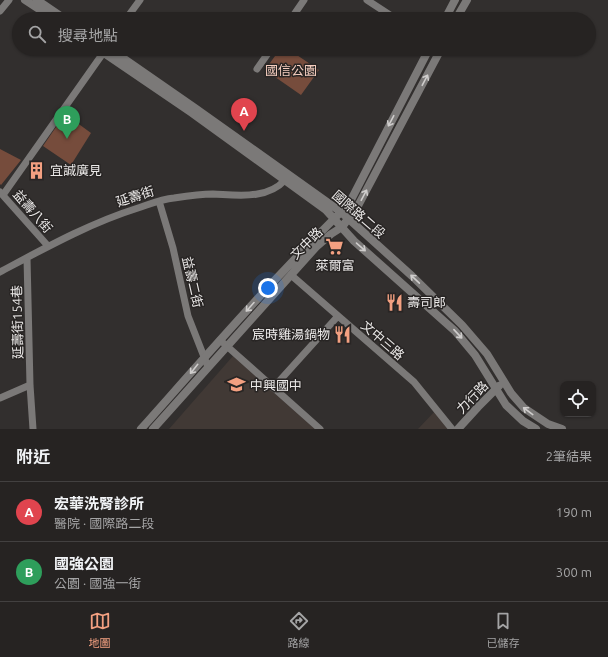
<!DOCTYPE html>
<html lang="zh-TW">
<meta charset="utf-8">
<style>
:root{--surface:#262322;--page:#322f2f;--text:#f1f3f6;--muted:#a4a4a5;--line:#424040;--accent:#f3a081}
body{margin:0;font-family:Ubuntu,"Noto Sans TC",sans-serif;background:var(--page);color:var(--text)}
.controls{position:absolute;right:12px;bottom:12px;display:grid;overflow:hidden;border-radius:8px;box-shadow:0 1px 3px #0004}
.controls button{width:36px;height:36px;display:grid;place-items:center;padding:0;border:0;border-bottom:1px solid var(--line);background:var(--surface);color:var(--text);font:20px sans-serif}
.you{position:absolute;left:268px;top:288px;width:14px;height:14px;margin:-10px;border:3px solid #fff;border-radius:50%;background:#1a73e8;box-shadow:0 0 0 6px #1a73e833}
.badge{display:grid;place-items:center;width:26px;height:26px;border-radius:50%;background:var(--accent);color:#fff;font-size:13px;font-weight:700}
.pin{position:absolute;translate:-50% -33px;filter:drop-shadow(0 1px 2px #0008)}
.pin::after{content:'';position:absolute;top:21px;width:14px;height:12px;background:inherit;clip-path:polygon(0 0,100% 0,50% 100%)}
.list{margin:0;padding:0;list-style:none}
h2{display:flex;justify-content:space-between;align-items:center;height:52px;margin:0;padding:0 16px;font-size:17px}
h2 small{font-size:13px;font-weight:400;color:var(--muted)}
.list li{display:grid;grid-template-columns:26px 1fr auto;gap:12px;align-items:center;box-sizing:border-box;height:60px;padding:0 16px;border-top:1px solid var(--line)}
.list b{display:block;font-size:15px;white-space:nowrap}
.list p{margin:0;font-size:13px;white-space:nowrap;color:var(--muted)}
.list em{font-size:13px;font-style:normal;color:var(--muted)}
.icon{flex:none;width:22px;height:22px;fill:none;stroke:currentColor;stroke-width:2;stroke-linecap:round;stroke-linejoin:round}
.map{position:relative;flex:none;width:608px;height:429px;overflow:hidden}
.search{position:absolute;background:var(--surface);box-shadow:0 1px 3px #0004;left:12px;right:12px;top:12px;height:44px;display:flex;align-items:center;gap:10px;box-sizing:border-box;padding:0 14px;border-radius:22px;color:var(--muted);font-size:15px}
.sheet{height:172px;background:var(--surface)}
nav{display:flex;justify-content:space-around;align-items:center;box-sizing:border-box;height:56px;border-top:1px solid var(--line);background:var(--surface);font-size:11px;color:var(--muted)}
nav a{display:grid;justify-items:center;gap:2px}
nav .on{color:var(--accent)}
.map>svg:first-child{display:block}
</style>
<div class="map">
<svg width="608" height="429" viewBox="0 0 608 429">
<rect width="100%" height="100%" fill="#322f2e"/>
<path fill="#413935" d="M233,356L315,429H169Z
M435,411L448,429H418Z"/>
<path fill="#764c3c" d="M280,49H288L319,70L301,95L265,70Z
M65,114L91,133L71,165L43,146Z
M0,149L21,160L1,185L0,184Z"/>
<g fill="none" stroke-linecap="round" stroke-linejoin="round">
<path stroke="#7b7978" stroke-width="7" d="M367,0L396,19
M0,11L9,0
M126,19L140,0
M291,19L304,0
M257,69L271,49
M0,192L48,246
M3,195L106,49
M159,201L173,248L188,316L208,367
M27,258L30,385L33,429
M0,272C45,248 90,223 138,208C150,204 162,199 174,198C187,196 200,194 213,194C237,195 267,200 285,180
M291,275L414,382L452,429
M220,340L320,429
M273,388L338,316
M0,398L30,385"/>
<path stroke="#7b7978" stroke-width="8" d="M25,0L54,19
M37,0L65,19
M445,19L455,0
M456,19L467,0
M98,49L192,113L326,210L354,241L455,331L475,355L506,405L523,421L536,429
M110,49L195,108L341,212L412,276L462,325L487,354L511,393L524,408L548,424L562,429
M141,429C206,356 271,281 341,212L352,198L429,49
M153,429L316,247L331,234L342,227L359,204L441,49
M458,429L478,407L499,386"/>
</g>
<defs><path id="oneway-shaft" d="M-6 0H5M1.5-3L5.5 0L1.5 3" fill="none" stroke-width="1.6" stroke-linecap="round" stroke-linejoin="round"/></defs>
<g stroke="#cfcdcc">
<use href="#oneway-shaft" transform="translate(425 80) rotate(-62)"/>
<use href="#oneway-shaft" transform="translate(391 121) rotate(118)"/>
<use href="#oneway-shaft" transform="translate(364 195) rotate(-62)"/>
<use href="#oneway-shaft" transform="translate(361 247) rotate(41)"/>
<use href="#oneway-shaft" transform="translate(415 279) rotate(-137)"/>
<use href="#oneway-shaft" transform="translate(250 307) rotate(132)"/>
<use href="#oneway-shaft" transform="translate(458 334) rotate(47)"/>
<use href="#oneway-shaft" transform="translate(194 369) rotate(129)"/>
<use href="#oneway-shaft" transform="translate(528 411) rotate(-143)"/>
</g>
<defs>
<symbol id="building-bare" viewBox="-9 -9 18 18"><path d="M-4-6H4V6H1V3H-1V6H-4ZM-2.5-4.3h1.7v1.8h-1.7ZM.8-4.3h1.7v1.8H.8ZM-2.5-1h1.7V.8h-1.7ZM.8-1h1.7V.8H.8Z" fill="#f3a081" stroke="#282524" stroke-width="2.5" paint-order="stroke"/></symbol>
<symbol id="supermarket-bare" viewBox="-9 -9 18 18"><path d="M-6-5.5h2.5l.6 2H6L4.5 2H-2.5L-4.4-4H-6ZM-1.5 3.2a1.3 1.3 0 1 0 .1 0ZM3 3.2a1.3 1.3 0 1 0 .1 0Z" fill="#f3a081" stroke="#282524" stroke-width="2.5" paint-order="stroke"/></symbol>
<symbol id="restaurant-bare" viewBox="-9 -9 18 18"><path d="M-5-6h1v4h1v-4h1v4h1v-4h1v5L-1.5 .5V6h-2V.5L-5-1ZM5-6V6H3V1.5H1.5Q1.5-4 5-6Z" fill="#f3a081" stroke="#282524" stroke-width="2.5" paint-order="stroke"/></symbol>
<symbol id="school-bare" viewBox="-9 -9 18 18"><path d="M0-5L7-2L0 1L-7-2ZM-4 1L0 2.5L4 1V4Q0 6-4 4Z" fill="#f3a081" stroke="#282524" stroke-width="2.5" paint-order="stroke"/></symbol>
</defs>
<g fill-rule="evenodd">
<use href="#building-bare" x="24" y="158" width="25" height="25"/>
<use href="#supermarket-bare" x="322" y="234" width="25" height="25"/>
<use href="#restaurant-bare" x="382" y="290" width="25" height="25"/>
<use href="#restaurant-bare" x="330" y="322" width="25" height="25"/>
<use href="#school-bare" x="224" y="372" width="25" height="25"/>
</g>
<g text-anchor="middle" stroke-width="3" stroke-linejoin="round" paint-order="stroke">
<g font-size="13" fill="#f3ccbe" stroke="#282524">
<text x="291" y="75">國信公園</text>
</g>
<g font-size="13" fill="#ebe9e8" stroke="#282524" text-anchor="start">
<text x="50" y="175">宜誠廣見</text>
<text x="335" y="270" text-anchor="middle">萊爾富</text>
<text x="407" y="307">壽司郎</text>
<text x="330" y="339" text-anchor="end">宸時雞湯鍋物</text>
<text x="250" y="390">中興國中</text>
</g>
<g font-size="13" fill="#ebe9e8" stroke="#282524">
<text transform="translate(135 196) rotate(-18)" y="5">延壽街</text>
<text transform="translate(33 211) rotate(49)" y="5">益壽八街</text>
<text transform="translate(359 214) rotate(41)" y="5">國際路二段</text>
<text transform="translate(306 243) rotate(-45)" y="5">文中路</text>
<text transform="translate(193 282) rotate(77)" y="5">益壽二街</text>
<text transform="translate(17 322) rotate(-91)" y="5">延壽街154巷</text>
<text transform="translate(383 340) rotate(41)" y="5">文中三路</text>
<text transform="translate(472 397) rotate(-46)" y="5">力行路</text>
</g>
</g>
</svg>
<div class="controls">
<button><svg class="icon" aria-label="locate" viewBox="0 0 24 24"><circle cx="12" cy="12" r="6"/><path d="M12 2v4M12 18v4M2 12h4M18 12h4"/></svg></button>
</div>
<div class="you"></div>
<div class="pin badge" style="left:244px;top:131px;background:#e0444e">A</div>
<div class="pin badge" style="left:67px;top:139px;background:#2e9e5b">B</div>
<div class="search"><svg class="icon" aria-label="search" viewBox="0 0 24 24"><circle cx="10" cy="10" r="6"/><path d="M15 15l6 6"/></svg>搜尋地點</div>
</div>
<section class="sheet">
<h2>附近<small>2筆結果</small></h2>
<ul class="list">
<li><span class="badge" style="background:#e0444e">A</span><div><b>宏華洗腎診所</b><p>醫院 · 國際路二段</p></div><em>190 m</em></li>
<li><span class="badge" style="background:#2e9e5b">B</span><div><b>國強公園</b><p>公園 · 國強一街</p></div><em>300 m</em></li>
</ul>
</section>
<nav>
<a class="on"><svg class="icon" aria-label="map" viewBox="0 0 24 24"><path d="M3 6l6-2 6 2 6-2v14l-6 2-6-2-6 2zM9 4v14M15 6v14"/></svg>地圖</a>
<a><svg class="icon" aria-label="directions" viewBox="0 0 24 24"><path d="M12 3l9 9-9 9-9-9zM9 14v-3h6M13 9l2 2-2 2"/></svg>路線</a>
<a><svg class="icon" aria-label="saved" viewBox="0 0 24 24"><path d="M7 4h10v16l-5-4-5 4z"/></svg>已儲存</a>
</nav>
